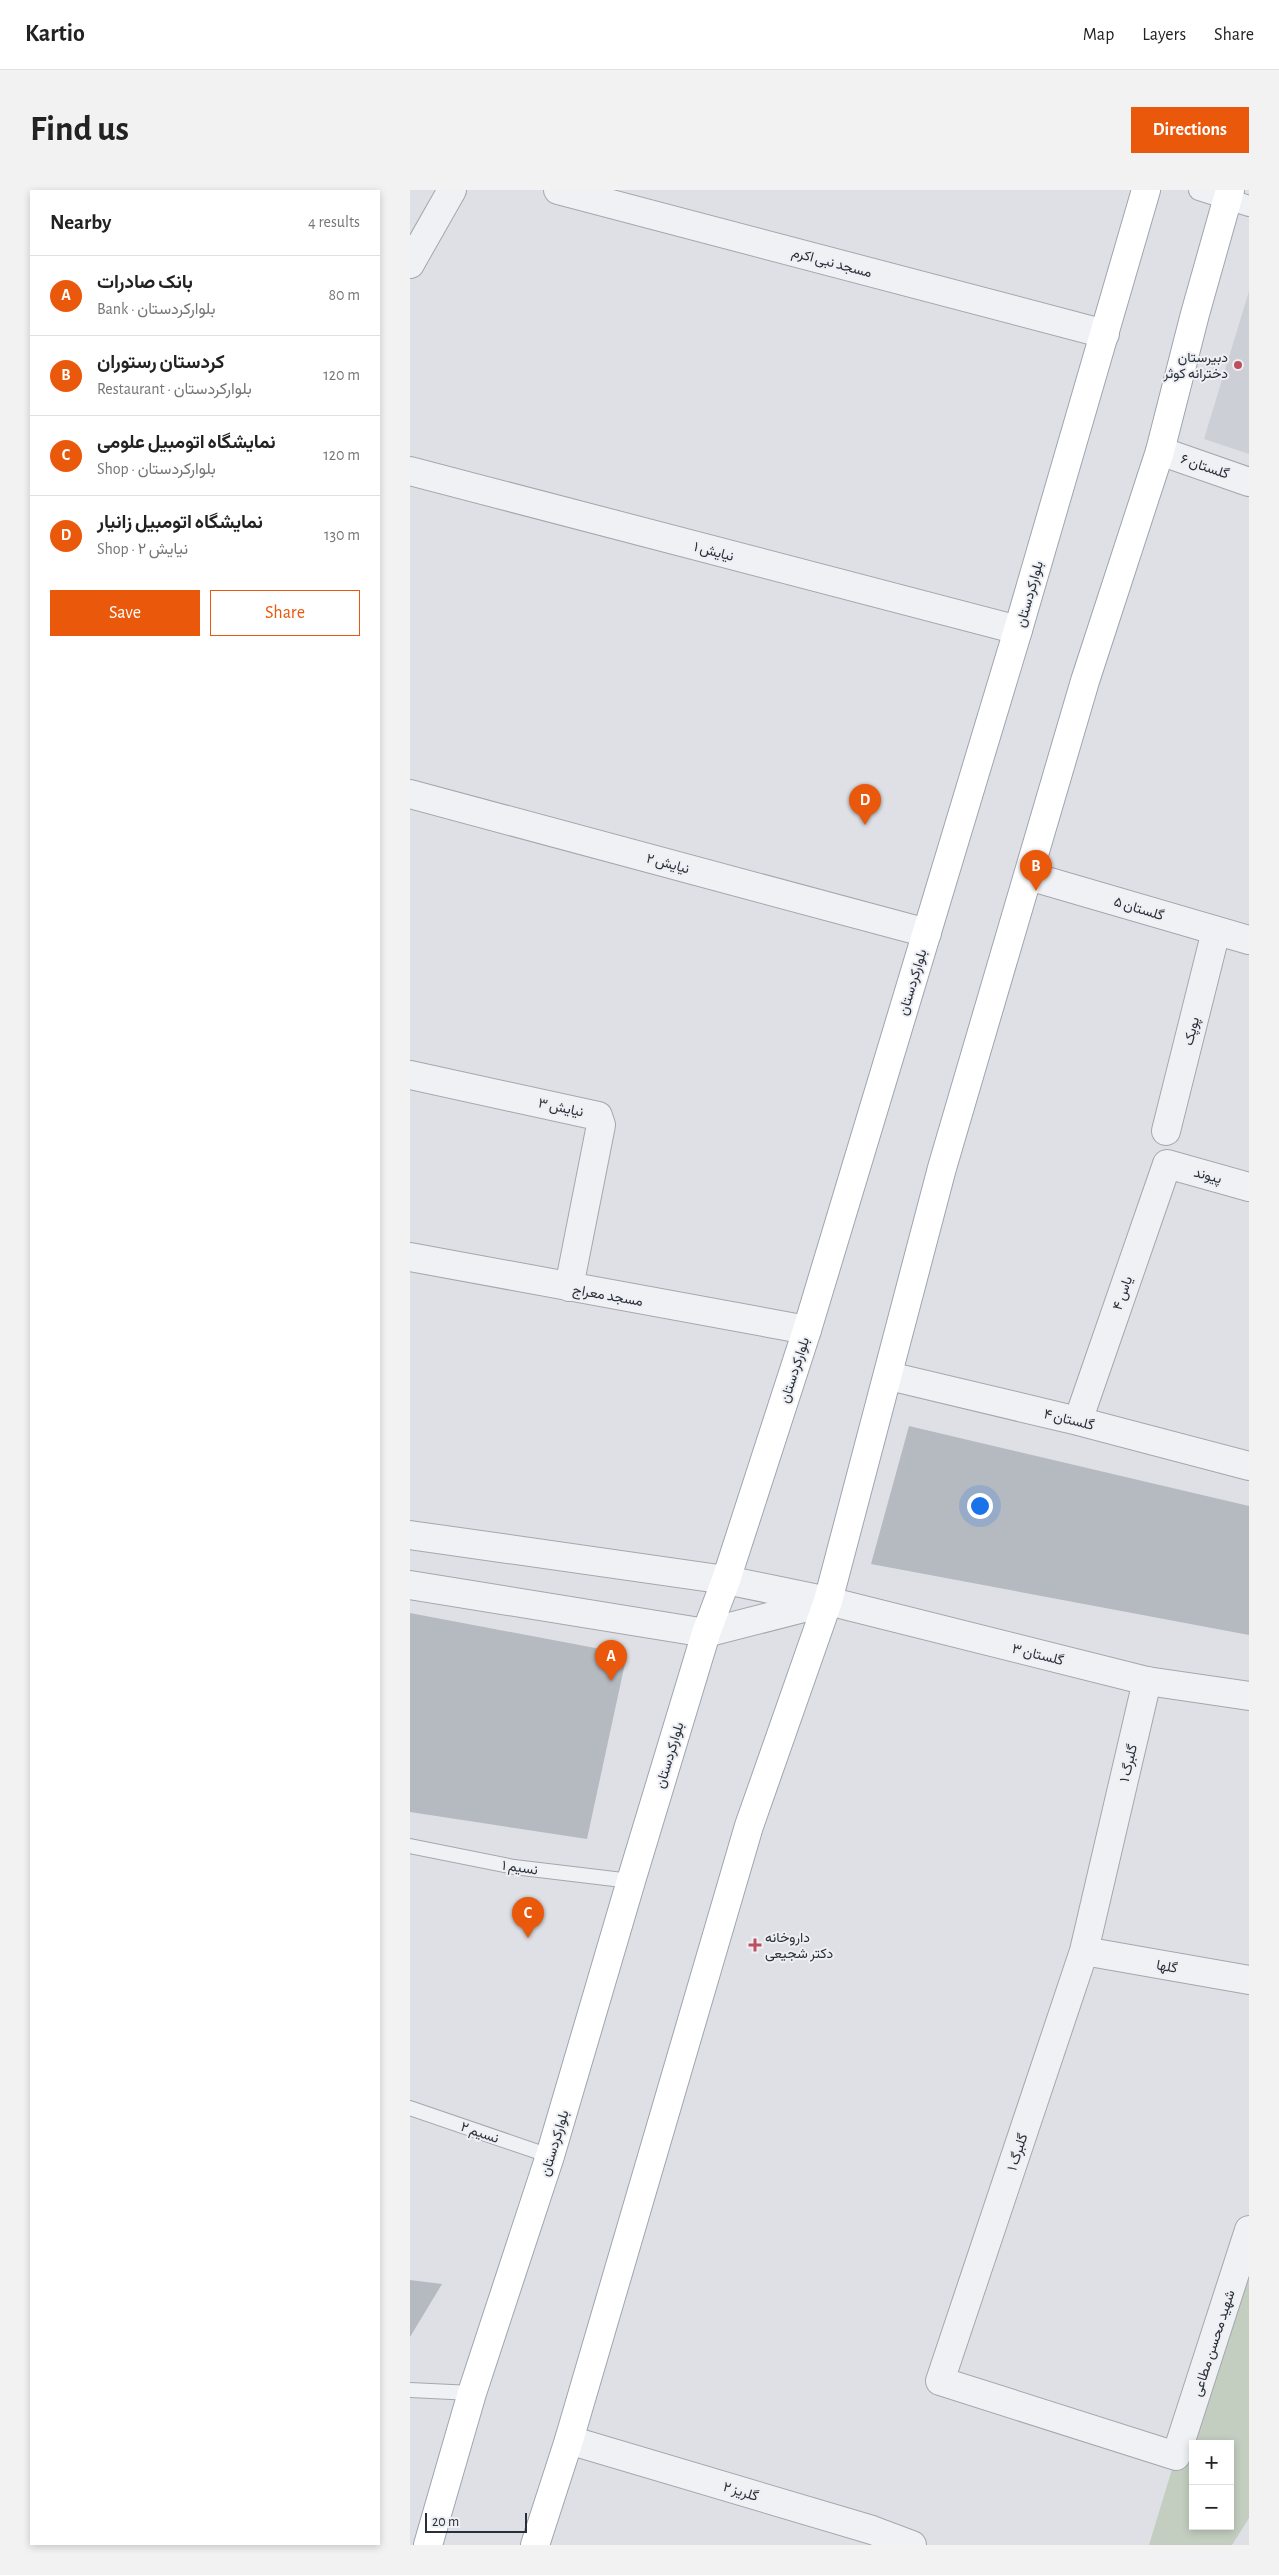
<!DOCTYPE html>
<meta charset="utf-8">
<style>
:root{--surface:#fff;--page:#f2f2f2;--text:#222;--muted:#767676;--line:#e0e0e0;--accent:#ea580c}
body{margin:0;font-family:"Alegreya Sans",Vazirmatn,sans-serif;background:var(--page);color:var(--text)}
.controls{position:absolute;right:15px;bottom:15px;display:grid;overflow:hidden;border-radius:0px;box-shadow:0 2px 8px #0003}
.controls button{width:45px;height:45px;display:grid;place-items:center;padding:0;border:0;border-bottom:1px solid var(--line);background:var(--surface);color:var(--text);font:25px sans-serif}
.scale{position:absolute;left:15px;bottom:12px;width:102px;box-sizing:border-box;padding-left:5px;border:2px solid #292f3a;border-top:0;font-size:14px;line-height:18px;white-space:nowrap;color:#292f3a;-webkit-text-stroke:4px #edeff3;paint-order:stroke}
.you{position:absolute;left:569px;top:1315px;width:18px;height:18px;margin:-12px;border:4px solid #fff;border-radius:50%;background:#1a73e8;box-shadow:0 0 0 8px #1a73e833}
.badge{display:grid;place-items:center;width:32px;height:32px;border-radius:50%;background:var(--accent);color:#fff;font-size:16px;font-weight:700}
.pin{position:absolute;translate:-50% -41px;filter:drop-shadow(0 1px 2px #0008)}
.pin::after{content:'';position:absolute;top:26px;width:18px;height:15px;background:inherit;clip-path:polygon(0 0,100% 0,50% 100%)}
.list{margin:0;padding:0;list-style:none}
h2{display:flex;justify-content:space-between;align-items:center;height:65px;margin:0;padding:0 20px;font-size:21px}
h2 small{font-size:16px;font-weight:400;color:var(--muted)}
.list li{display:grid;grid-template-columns:32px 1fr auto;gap:15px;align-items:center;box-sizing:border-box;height:80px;padding:0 20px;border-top:1px solid var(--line)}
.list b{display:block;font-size:19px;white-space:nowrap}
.list p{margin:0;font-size:16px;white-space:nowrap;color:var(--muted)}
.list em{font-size:16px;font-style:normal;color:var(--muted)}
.actions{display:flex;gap:10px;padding:15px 20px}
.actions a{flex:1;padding:11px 0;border:1px solid var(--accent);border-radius:0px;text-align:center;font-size:18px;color:var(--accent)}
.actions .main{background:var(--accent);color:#fff}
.map{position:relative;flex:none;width:839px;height:2355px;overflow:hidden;border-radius:0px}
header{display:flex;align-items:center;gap:30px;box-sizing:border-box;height:70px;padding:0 25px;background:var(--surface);border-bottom:1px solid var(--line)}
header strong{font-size:24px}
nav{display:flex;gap:28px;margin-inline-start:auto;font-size:18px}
.intro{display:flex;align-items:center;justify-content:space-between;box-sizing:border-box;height:120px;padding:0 30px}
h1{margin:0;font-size:35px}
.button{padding:12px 22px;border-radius:0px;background:var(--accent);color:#fff;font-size:18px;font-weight:700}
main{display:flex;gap:30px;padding:0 30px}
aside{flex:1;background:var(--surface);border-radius:0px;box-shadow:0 2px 8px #0003}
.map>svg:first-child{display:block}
</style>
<header>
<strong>Kartio</strong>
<nav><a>Map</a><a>Layers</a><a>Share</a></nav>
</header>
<div class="intro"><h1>Find us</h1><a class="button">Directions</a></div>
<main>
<aside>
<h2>Nearby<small>4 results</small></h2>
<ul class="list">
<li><span class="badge">A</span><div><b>بانک صادرات</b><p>Bank · بلوارکردستان</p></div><em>80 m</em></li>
<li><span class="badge">B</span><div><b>کردستان رستوران</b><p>Restaurant · بلوارکردستان</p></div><em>120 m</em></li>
<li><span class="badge">C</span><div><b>نمایشگاه اتومبیل علومی</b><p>Shop · بلوارکردستان</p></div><em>120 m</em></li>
<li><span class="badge">D</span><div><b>نمایشگاه اتومبیل زانیار</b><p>Shop · نیایش ۲</p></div><em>130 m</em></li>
</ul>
<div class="actions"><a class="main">Save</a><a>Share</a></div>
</aside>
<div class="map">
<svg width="839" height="2355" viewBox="0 0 839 2355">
<rect width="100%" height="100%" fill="#dee0e5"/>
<path fill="#ccd0d6" d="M839,101V264L794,249Z"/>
<path fill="#c3cec0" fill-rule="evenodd" d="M839,2081V2328L822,2355H739L766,2266ZM783,2254H820V2336H783Z"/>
<path fill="#b5bac1" d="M499,1236L839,1316V1445L461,1374Z
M0,1423L217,1464L177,1649L0,1622Z
M0,2090L32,2094L0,2147Z"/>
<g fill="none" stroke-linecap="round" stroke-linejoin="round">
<defs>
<path id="service" d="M0,1656L104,1677L221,1691
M0,1918L140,1966
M0,2200L62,2203"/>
<path id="pedestrian" d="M789,0L839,16"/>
<path id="minor" d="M148,0L695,144
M750,261L839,292
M0,281L608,440
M0,604L517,743
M619,686L839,750
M0,885L188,926L191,935L159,1097
M756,941L806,741
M0,1067L397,1140
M479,1186L668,1231L839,1276
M668,1231L757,974L839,997
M737,1491L674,1761L530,2191L766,2266L839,2040
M674,1761L839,1790
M159,2250L462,2340L502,2355"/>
<path id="tertiary" d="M0,74L42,0
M0,1345L316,1390L418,1411L737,1491L839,1506
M0,1395L296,1443L413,1413"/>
<path id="primary" d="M18,2355L62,2203L140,1966L221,1691L296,1443L316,1390L397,1140L608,440L736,0
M125,2355L159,2250L339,1636L418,1411L532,978L675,491L750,261L785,124L820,0"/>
</defs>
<use href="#service" stroke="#a4a7ae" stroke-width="16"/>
<use href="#pedestrian" stroke="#a4a7ae" stroke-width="22"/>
<use href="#minor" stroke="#a4a7ae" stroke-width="30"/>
<use href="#tertiary" stroke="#a4a7ae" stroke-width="30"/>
<use href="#primary" stroke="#9ea5b0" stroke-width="30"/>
<use href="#service" stroke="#f0f1f4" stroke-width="14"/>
<use href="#pedestrian" stroke="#f0f1f4" stroke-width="20"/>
<use href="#minor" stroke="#f0f1f4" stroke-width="28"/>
<use href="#tertiary" stroke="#f0f1f4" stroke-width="28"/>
<use href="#primary" stroke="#fff" stroke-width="28"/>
</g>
<g fill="#bd505e" stroke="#edeff3" stroke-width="2">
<circle cx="828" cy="175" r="5"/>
<path d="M342.5 1747.5h5v5h5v5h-5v5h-5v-5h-5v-5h5z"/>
</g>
<g text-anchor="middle" stroke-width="4" stroke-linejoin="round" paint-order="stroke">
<g font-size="14" fill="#292f3a" stroke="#edeff3">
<text transform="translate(422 72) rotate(15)" y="5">مسجد نبی اکرم</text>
<text transform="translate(795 276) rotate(19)" y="5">گلستان ۶</text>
<text transform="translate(304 361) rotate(15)" y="5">نیایش ۱</text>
<text transform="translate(619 404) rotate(-74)" y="5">بلوارکردستان</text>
<text transform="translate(258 673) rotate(15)" y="5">نیایش ۲</text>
<text transform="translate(729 718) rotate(17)" y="5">گلستان ۵</text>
<text transform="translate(502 792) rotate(-73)" y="5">بلوارکردستان</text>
<text transform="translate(781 841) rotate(-76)" y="5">پوپک</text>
<text transform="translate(151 917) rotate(12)" y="5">نیایش ۳</text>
<text transform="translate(798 985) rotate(15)" y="5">پیوند</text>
<text transform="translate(712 1103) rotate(-71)" y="5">یاس ۴</text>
<text transform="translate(198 1105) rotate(10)" y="5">مسجد معراج</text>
<text transform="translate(384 1180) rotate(-72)" y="5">بلوارکردستان</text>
<text transform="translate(659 1229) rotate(14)" y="5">گلستان ۴</text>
<text transform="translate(628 1464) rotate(14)" y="5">گلستان ۳</text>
<text transform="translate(259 1565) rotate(-73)" y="5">بلوارکردستان</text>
<text transform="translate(718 1573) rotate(-77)" y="5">گلبرگ ۱</text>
<text transform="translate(110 1677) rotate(8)" y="5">نسیم ۱</text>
<text transform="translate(757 1776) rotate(10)" y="5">گلها</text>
<text transform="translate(70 1942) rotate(19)" y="5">نسیم ۲</text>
<text transform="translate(144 1953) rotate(-73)" y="5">بلوارکردستان</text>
<text transform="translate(607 1962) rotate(-72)" y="5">گلبرگ ۱</text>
<text transform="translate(803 2153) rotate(-72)" y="5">شهید محسن مطاعی</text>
<text transform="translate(331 2301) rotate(17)" y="5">گلریز ۲</text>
</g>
<g font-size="14" fill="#292f3a" stroke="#edeff3" text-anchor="end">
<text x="818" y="172">دبیرستان<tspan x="818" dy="16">دخترانه کوثر</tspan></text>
<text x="355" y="1752" text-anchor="start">داروخانه<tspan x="355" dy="16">دکتر شجیعی</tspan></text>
</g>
</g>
</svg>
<div class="controls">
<button>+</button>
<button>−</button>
</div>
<div class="scale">20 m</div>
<div class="you"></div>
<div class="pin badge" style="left:201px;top:1491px">A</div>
<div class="pin badge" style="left:626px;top:701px">B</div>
<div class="pin badge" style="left:118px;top:1748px">C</div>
<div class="pin badge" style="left:455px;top:635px">D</div>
</div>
</main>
